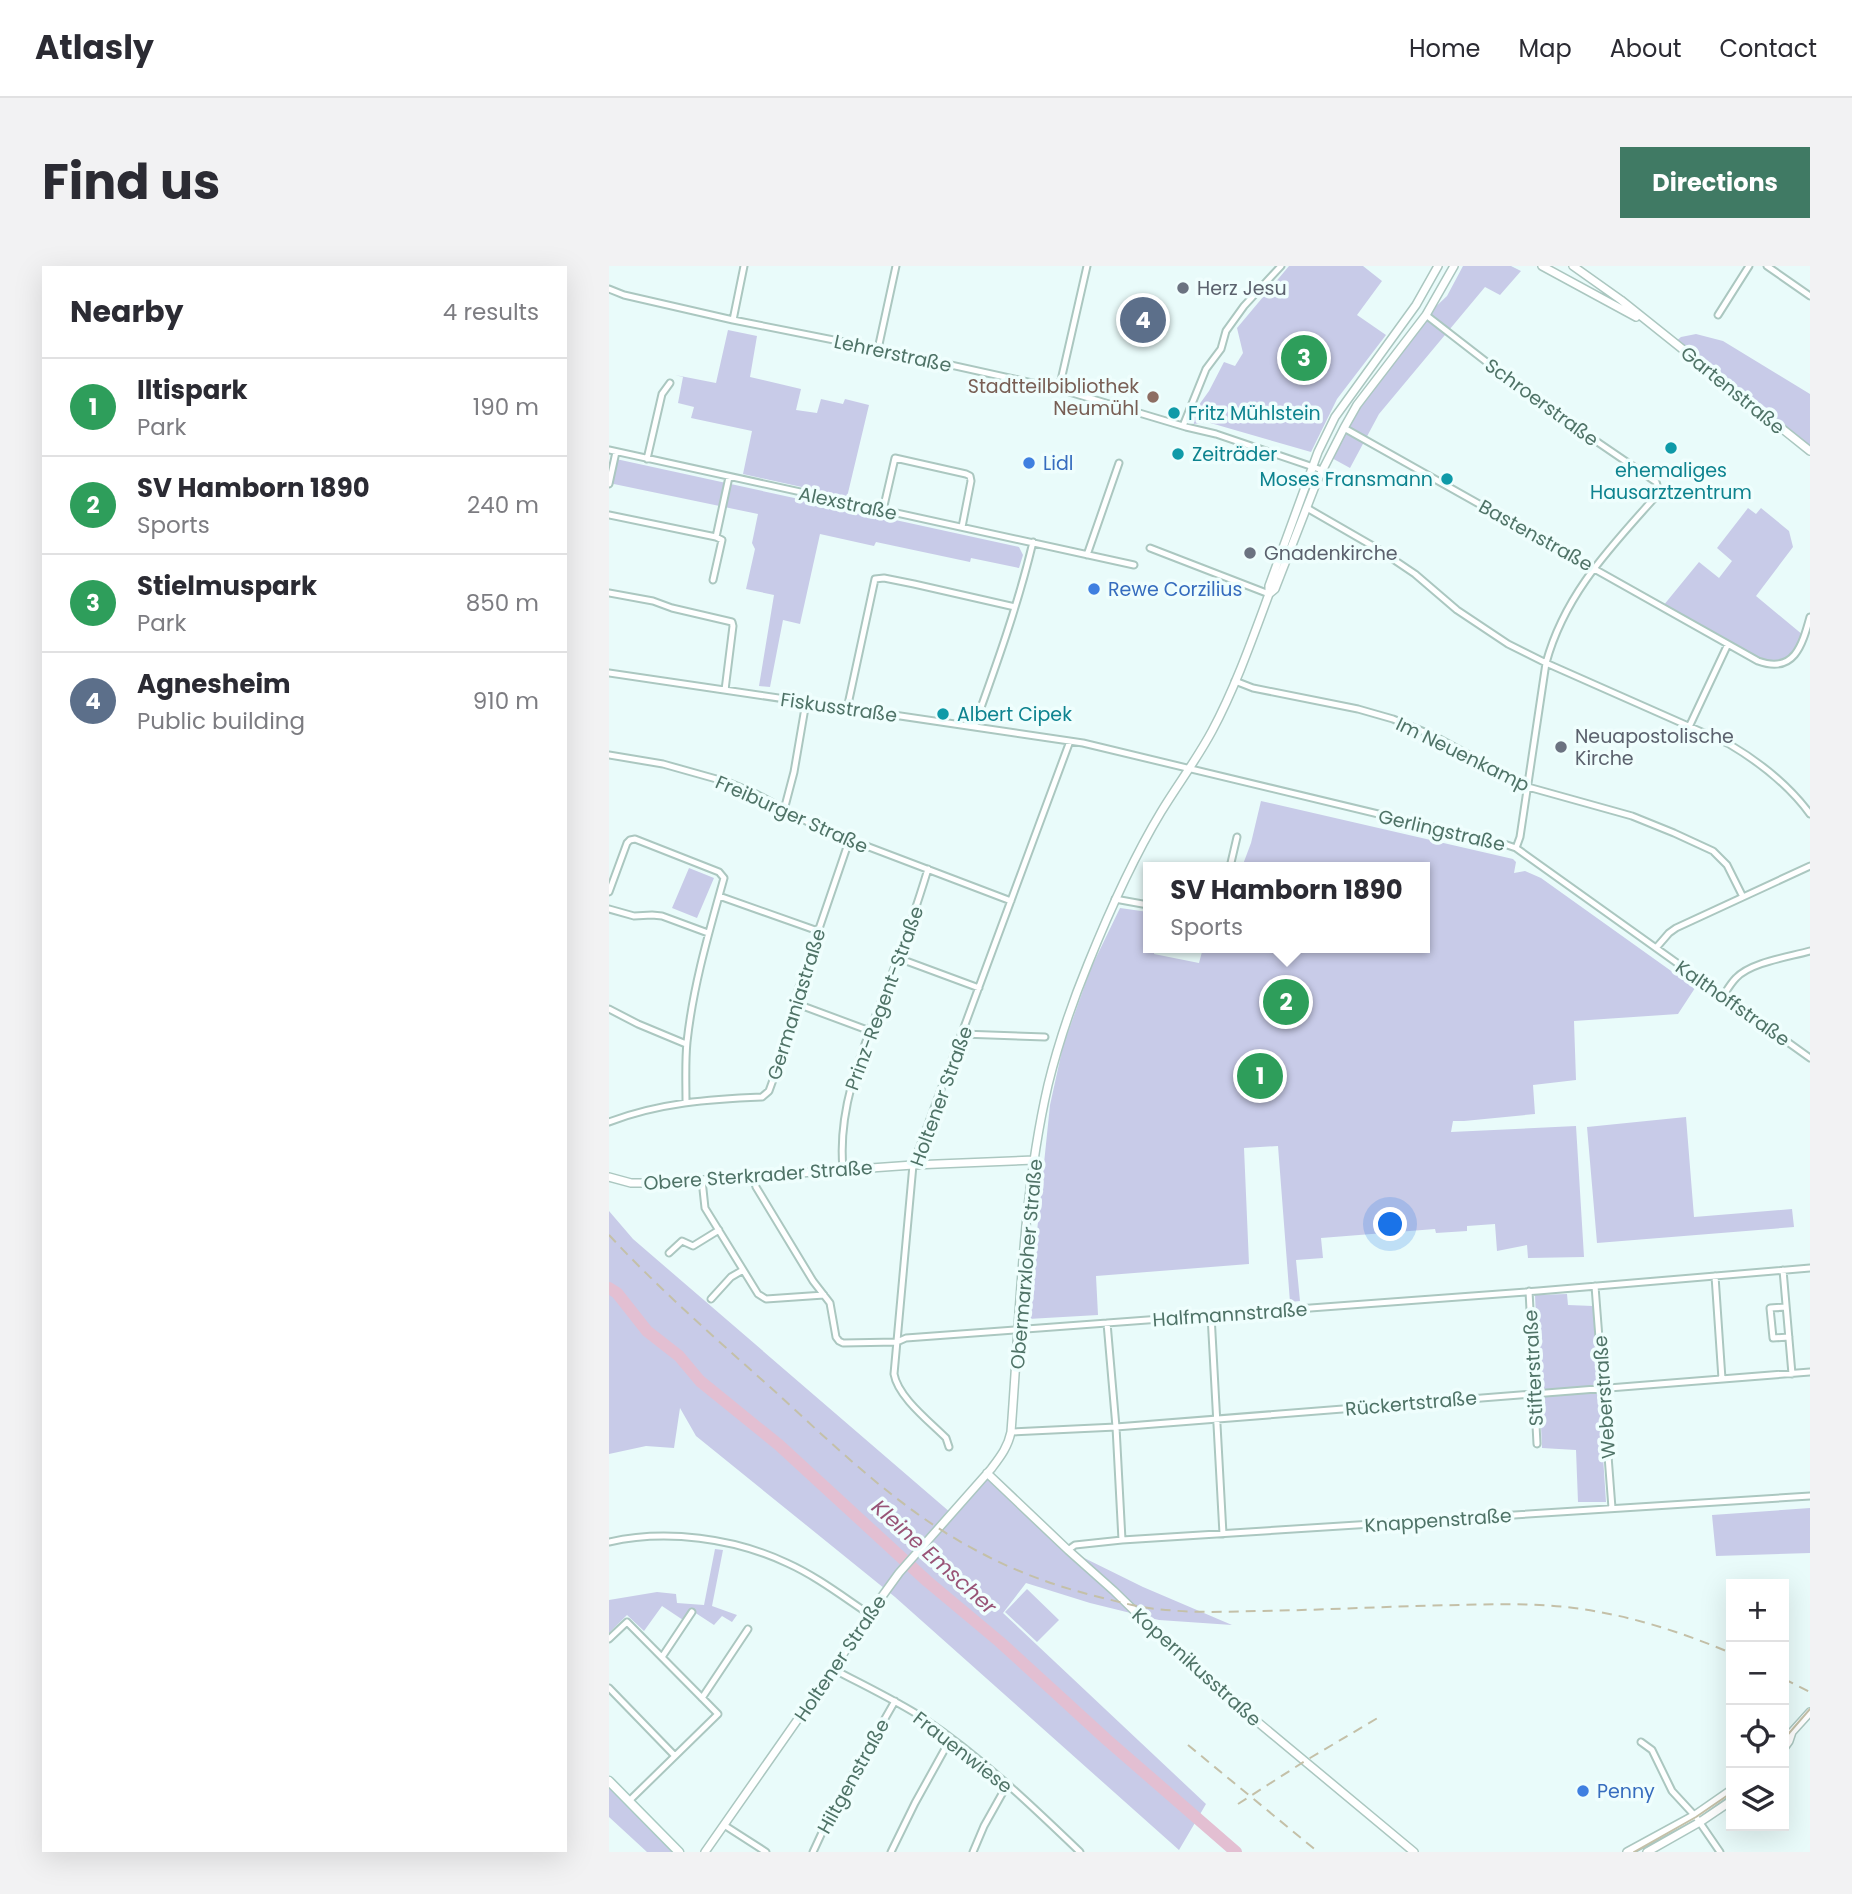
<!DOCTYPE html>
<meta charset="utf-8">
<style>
:root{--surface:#fff;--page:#f2f2f3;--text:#2b2b33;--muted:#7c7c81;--line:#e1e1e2;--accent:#407a64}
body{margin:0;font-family:Poppins,sans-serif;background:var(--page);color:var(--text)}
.controls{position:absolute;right:21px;bottom:21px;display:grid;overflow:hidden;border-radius:0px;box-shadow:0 7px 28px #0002}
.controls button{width:63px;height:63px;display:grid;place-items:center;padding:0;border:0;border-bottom:2px solid var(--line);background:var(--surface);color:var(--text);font:35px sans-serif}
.you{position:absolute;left:782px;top:959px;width:24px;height:24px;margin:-18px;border:5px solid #fff;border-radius:50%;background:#1a73e8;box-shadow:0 0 0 10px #1a73e833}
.badge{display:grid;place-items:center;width:46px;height:46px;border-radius:50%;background:var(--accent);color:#fff;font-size:23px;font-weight:700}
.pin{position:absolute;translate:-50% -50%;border:4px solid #fff;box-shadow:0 2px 7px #0006}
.popup{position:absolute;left:534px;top:596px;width:287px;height:91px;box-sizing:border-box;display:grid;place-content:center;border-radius:0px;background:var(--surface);filter:drop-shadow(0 2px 5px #0005);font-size:23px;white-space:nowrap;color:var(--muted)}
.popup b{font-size:26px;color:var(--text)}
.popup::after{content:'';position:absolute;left:50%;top:100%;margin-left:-14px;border:14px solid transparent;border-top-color:var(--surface)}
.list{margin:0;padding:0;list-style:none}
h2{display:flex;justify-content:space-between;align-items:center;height:91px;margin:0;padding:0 28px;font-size:30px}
h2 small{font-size:23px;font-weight:400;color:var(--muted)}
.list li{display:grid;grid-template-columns:46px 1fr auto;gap:21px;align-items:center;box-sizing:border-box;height:98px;padding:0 28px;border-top:2px solid var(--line)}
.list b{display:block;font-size:26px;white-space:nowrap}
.list p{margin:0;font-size:23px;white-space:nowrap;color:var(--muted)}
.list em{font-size:23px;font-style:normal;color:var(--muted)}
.icon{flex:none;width:38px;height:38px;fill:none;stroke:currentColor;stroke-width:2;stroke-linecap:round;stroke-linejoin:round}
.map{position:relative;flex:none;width:1201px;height:1586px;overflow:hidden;border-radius:0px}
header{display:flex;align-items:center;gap:42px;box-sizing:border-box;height:98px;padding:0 35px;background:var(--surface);border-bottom:2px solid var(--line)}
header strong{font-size:33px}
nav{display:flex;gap:38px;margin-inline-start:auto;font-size:24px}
.intro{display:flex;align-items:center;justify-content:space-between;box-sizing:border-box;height:168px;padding:0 42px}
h1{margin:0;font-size:49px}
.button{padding:18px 32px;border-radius:0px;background:var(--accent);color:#fff;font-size:24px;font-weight:700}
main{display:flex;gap:42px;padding:0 42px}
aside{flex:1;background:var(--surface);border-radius:0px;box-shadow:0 7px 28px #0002}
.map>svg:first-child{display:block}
</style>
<header>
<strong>Atlasly</strong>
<nav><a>Home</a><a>Map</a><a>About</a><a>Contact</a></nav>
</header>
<div class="intro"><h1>Find us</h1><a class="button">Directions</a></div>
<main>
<aside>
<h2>Nearby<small>4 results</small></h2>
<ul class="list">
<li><span class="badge" style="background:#2e9e5b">1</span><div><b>Iltispark</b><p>Park</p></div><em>190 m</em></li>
<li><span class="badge" style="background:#2e9e5b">2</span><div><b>SV Hamborn 1890</b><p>Sports</p></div><em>240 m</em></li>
<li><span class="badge" style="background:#2e9e5b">3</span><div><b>Stielmuspark</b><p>Park</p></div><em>850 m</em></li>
<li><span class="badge" style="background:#5c6f8a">4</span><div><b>Agnesheim</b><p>Public building</p></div><em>910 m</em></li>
</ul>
</aside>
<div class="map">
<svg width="1201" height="1586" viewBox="0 0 1201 1586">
<rect width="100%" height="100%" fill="#e9fbfa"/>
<path fill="#c8cbe8" d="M680,0H754L773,15L748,49L777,69L728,133L702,186L598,156L585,158L582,150L600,125L615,96L626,100L634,87L628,62Z
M854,0H902L912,5L891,29L876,21L770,148L741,202L721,191L749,140L818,49L838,30Z
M119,64L148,70L141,111L192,123L187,144L208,147L212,133L234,138L236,133L260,139L238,231L134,208L143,165L82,152L85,141L69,137L74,111L66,109L107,117Z
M1087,68L1114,75L1201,128V184L1066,76L1072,71Z
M7,193L410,281L414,289L410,302L362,292L361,296L267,276L265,280L211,268L191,358L174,354L161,421L150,420L165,329L137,323L146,283L143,277L149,248L0,217V196Z
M1139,242L1147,248L1152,242L1180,265L1184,281L1147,330L1194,369C1190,382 1178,396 1163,395C1153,395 1141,387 1132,382C1106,369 1080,354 1054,340L1090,296L1110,312L1123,295L1108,282Z
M652,535L904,593L907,596L905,607L916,605L932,612L1086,722L1069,748L965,755L967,814L924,819L926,848L855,855H844L842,866L967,860L975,991L919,992L918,979L888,985L886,958L858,960V965L827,967L826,963L712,972L714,992L687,994L691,1035L681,1036L669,880L635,882L640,998L487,1010L489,1049L419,1053L441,839L454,780L482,702L511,642L539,646V682H546L545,688L590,697L594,682H815V601H633L642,577Z
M80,602L105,612L88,652L63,642Z
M1077,851L1085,951L1183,943L1185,961L988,977L978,861Z
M0,945L24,973L342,1247L378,1207L459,1284L534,1321L623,1359L550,1354L481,1337L417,1317L394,1347L597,1538L570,1584L286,1331L87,1170L71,1142L65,1182L37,1180L0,1188Z
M958,1028L959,1039L984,1040L997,1236H969L967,1184L933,1182L926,1029Z
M1201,1242V1287L1107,1290L1103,1249Z
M106,1283L114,1284L103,1340L128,1349L123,1356L113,1350L105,1359L82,1344L74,1354L53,1340L35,1365L18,1349L0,1367V1334L48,1326L67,1328L68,1337L95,1339Z
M418,1323L450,1354L428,1376L396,1346Z
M0,1520L64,1586H38L0,1551Z"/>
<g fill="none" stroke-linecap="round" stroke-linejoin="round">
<path stroke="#e3bfd2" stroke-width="12" d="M0,1022L8,1027L38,1065L70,1090L91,1115L170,1179L318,1315L391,1376L497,1473L627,1586"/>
<defs>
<path id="minor" d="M1158,0L1201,30
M0,23L15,29L124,54L265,82L450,123L577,161L607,168L713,204
M817,49L924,132L1047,216L1049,222L1048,229C1002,281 956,327 937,397L911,571L907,582
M1109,49L1140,0
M124,54L135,0
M269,83L287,0
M450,123L478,0
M574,160L597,103L612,83L617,65L635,40L672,0
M735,162L1149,395C1185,408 1193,380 1201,351
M0,184L525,299
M38,193L53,128L61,117
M0,218L7,186
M698,242L769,283L806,308L848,344L899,378L937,397L1120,478C1152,497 1179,518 1201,548
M274,244L286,192L357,208L361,210L362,215L353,261
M0,249L107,271L120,211
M541,282L660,328
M478,289L510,197
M104,314L113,274L107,271
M0,327L44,335L63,342L123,356L124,360L116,424
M0,407L474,477L898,579L907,582L1201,792
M626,415L644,422L749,443L784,453L825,470L919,521L1023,550L1065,567L1104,585L1118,599L1134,631
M238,443L266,313L275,312L305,318L406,341
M365,461C387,400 409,339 424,276
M1080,461L1119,378
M0,489L54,498L118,516L147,528L210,562L402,635
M175,544L185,506L197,436
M621,601L628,571
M0,626L18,577L21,574L26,573L110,606L115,612C100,666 84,720 78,776C76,796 77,816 77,836
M110,630L209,665
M506,633L539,639
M0,643L25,650L43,649L53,650L99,667
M1047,682L1060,667L1067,662L1201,600
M289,692L370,722
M1114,730C1118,724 1122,717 1127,712C1142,696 1180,691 1201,685
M191,739L261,765
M0,743L29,758L77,778
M353,768L436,771
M0,856C49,837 101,833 153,831L160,825L191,739L188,727L240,575
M234,903C228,839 255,780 278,721C293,682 307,643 319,603
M144,910L147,921L204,1015L221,1037L227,1071L230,1075L234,1077L288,1076L297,1072L929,1025L1201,1002
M93,914L96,942L149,1028L157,1033L215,1029
M60,987L73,975L84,980L110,964
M1174,1004L1183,1108
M1106,1010L1113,1113
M986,1020L1003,1242
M920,1025L928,1178
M102,1033L122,1011L134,1004
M1177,1041L1161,1042L1164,1072L1180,1071
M602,1049L614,1268
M498,1057L507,1161L513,1274
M402,1166L507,1161L1201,1106
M340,1181L337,1172C320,1155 289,1131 285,1108L304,899L461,475
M0,1276C57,1263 125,1272 178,1297C207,1310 233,1330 260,1348
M459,1284L466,1279L513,1274L1201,1230
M0,1373L18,1356L109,1448L20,1535
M53,1391L83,1346
M224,1403C254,1419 286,1434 314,1452C371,1490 422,1539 471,1586
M0,1422L66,1490
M93,1432L139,1363
M1032,1476L1043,1484L1063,1525L1087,1551L1111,1586
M115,1559L157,1586
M204,1586L223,1545L286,1435
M282,1586L306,1537L342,1472
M364,1586L375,1560L398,1519"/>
<path id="tertiary" d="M933,0L1027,51
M964,0L1012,34L1201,185
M660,328V320L709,186L726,151L807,39L829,0
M0,911L22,917H53L304,899L425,894
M378,1207L459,1284L505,1325L585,1403L805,1586
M1175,1472L1183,1466L1201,1446
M1175,1482L1180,1475L1183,1466
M96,1586L224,1403L269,1336L290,1307L382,1203C391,1191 399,1181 402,1166C411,1050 413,932 439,819C449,778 463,737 479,698C500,646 523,594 552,546C569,518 588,493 603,465C626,422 643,374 660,328L666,323L708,215L735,162L748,139L817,49L845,0
M1018,1586L1086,1549L1122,1524
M1038,1586L1091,1556L1122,1535"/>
<path id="secondary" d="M0,1515L70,1586"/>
</defs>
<use href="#minor" stroke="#abc7c0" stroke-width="9"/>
<use href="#tertiary" stroke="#abc7c0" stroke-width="10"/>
<use href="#secondary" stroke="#a9cac2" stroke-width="11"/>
<use href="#minor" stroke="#fff" stroke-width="5"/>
<use href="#tertiary" stroke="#fff" stroke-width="7"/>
<use href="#secondary" stroke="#fff" stroke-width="8"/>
<path stroke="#c4c0a8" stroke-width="2" d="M1175,1473L1201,1443
M1025,1586L1087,1551L1122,1527"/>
<path stroke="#c4c0a8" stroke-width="2" stroke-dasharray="10 7" stroke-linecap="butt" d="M0,969C50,1023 106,1072 161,1121C227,1181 293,1247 374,1288C410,1307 447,1320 486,1330C507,1335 527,1341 548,1343C581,1347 616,1346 649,1345C717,1344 784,1340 851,1339C889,1338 927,1337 965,1342C1020,1349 1072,1366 1122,1387
M1175,1413L1201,1426
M579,1479L709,1586
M629,1538L696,1495L772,1450"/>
</g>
<g fill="#6b7280" stroke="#effefd" stroke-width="2.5">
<circle cx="574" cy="22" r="7"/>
<circle cx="641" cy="287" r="7"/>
<circle cx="952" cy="481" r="7"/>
</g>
<circle fill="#8d6e63" stroke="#effefd" stroke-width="2.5" cx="544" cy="131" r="7"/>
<g fill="#0f9aa8" stroke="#effefd" stroke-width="2.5">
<circle cx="565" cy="147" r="7"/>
<circle cx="1062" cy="182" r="7"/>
<circle cx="569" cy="188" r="7"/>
<circle cx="838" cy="213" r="7"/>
<circle cx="334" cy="448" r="7"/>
</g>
<g fill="#3f7fe0" stroke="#effefd" stroke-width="2.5">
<circle cx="420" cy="197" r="7"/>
<circle cx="485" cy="323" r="7"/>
<circle cx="974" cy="1525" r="7"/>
</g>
<g text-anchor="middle" stroke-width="7" stroke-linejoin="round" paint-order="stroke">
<g font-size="19" fill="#5b616d" stroke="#effefd" text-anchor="start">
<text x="588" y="29">Herz Jesu</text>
<text x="655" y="294">Gnadenkirche</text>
<text x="966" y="477">Neuapostolische<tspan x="966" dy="22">Kirche</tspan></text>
</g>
<g font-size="19" fill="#4f7367" stroke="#effefd">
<text transform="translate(284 87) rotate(12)" y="7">Lehrerstraße</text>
<text transform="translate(1124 124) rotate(39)" y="7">Gartenstraße</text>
<text transform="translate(933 136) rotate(36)" y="7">Schroerstraße</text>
<text transform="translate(239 237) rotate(12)" y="7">Alexstraße</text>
<text transform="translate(927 269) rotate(29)" y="7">Bastenstraße</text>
<text transform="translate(230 441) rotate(8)" y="7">Fiskusstraße</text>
<text transform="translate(854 488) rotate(26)" y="7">Im Neuenkamp</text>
<text transform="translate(183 548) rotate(24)" y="7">Freiburger Straße</text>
<text transform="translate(833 564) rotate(13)" y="7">Gerlingstraße</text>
<text transform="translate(275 732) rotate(-70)" y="7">Prinz-Regent-Straße</text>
<text transform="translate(1124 737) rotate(35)" y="7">Kalthoffstraße</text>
<text transform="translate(187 738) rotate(-73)" y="7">Germaniastraße</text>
<text transform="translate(332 830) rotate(-70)" y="7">Holtener Straße</text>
<text transform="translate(149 909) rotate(-4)" y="7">Obere Sterkrader Straße</text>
<text transform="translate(417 998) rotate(-85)" y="7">Obermarxloher Straße</text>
<text transform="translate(621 1048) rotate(-4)" y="7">Halfmannstraße</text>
<text transform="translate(924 1102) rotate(-93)" y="7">Stifterstraße</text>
<text transform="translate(995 1131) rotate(-94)" y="7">Weberstraße</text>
<text transform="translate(802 1137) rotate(-5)" y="7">Rückertstraße</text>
<text transform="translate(829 1254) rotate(-4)" y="7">Knappenstraße</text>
<text transform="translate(231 1392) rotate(-56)" y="7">Holtener Straße</text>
<text transform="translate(588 1401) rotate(42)" y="7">Kopernikusstraße</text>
<text transform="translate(354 1486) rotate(38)" y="7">Frauenwiese</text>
<text transform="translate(244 1510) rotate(-61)" y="7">Hiltgenstraße</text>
</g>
<g font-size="19" fill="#785e54" stroke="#effefd" text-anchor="end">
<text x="530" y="127">Stadtteilbibliothek<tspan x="530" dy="22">Neumühl</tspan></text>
</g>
<g font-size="19" fill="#0d838f" stroke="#effefd" text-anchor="start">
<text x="579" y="154">Fritz Mühlstein</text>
<text x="583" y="195">Zeiträder</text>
<text x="1062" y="211" text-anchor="middle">ehemaliges<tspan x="1062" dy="22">Hausarztzentrum</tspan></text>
<text x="824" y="220" text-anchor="end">Moses Fransmann</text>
<text x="348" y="455">Albert Cipek</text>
</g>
<g font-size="19" fill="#366cbe" stroke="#effefd" text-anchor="start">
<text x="434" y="204">Lidl</text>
<text x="499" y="330">Rewe Corzilius</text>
<text x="988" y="1532">Penny</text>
</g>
<g font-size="21" font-style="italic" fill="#995477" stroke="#effefd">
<text transform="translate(325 1291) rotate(42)" y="7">Kleine Emscher</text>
</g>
</g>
</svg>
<div class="controls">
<button>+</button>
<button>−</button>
<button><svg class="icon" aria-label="locate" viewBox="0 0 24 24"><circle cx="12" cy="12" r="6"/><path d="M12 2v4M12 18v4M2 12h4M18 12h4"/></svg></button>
<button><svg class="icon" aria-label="layers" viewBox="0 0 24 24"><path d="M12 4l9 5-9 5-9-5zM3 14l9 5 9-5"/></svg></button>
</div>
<div class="you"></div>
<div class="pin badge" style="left:651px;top:810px;background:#2e9e5b">1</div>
<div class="pin badge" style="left:677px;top:736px;background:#2e9e5b">2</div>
<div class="popup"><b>SV Hamborn 1890</b>Sports</div>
<div class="pin badge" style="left:695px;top:92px;background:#2e9e5b">3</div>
<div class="pin badge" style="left:534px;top:54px;background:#5c6f8a">4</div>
</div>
</main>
